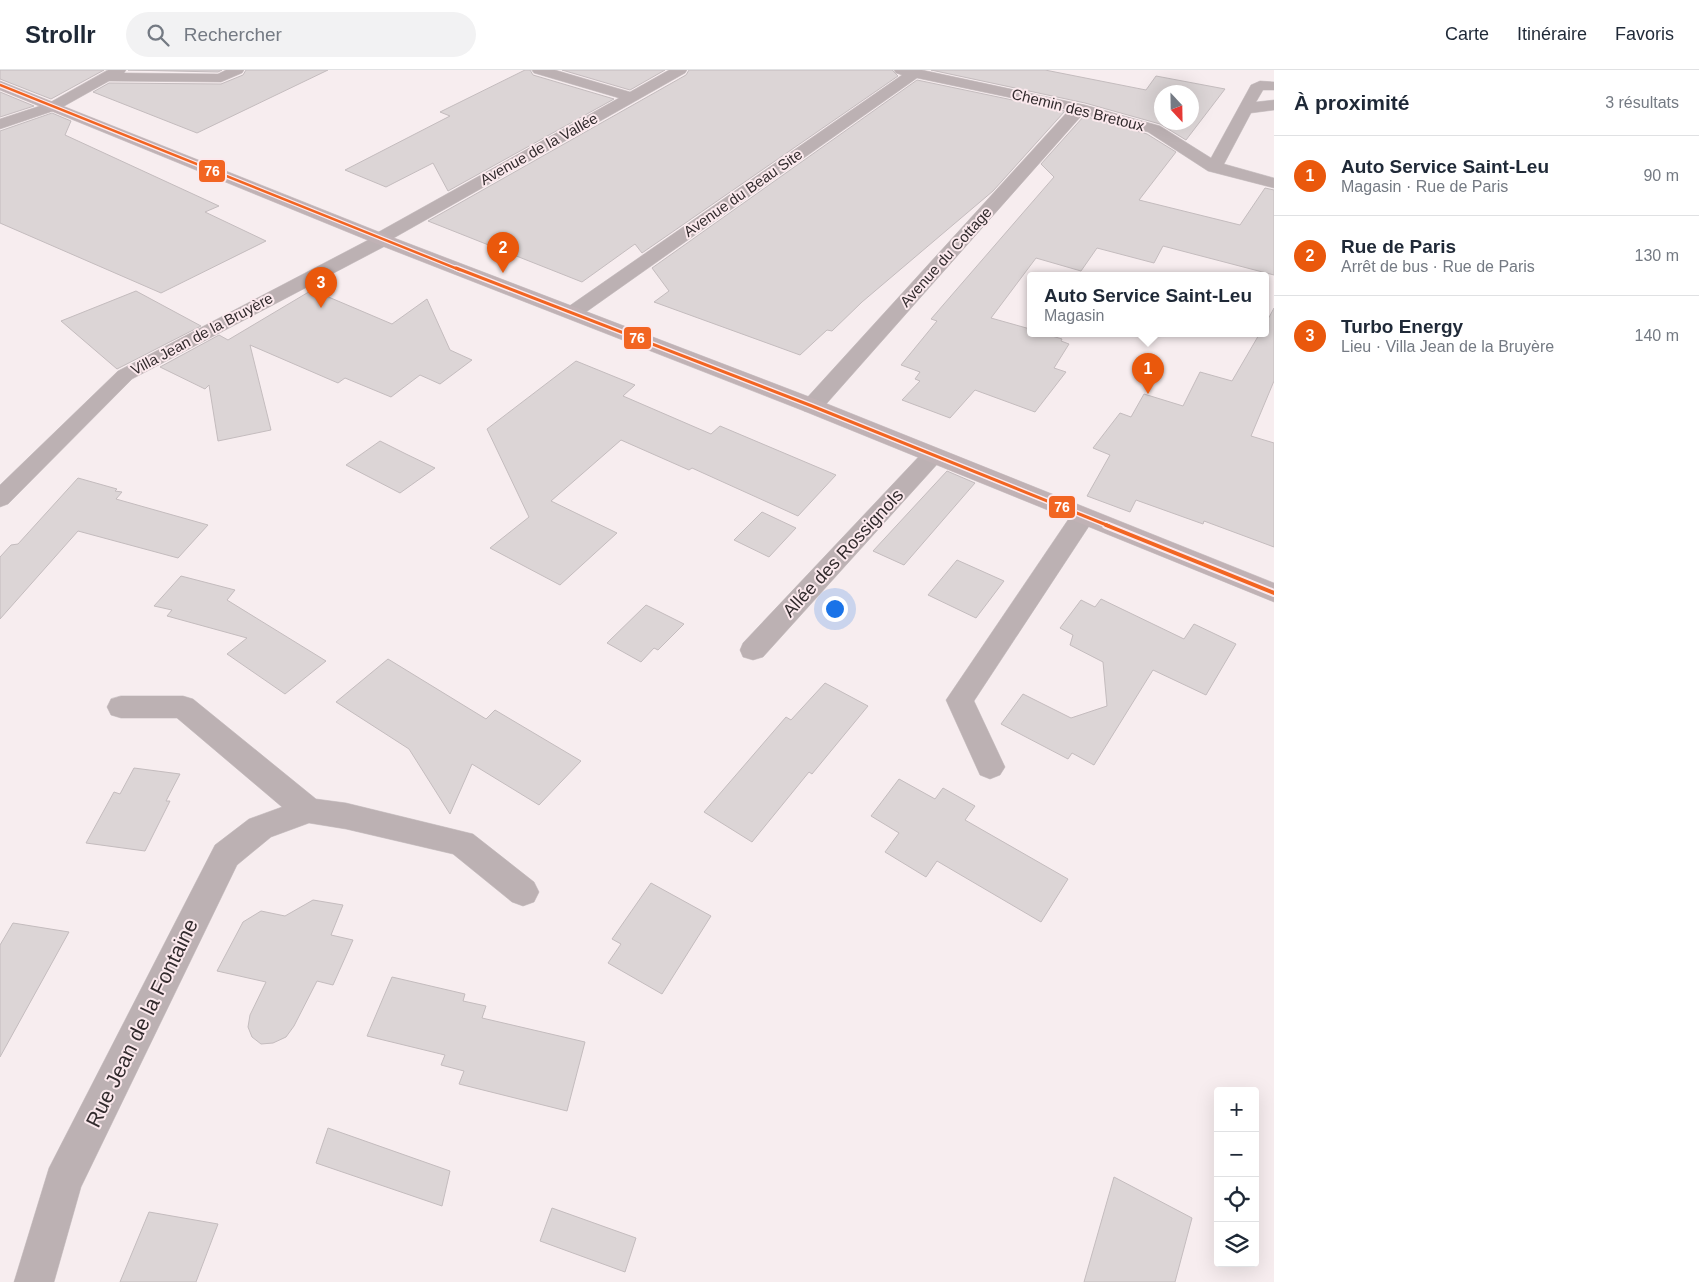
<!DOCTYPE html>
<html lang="fr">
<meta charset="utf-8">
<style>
:root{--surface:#fff;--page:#f2f2f3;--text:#1f2937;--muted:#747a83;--line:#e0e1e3;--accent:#ea580c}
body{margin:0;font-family:Arial,sans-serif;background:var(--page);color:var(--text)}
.controls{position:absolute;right:15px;bottom:15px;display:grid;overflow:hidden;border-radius:5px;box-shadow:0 5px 20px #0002}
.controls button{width:45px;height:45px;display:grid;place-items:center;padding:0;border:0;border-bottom:1px solid var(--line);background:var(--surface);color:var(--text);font:25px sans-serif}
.compass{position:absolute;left:1154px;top:15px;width:45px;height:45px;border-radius:50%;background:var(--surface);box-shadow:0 5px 20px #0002;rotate:158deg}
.you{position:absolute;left:834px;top:538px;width:18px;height:18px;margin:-12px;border:4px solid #fff;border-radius:50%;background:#1a73e8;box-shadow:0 0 0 8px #1a73e833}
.badge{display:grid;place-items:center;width:32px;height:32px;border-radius:50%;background:var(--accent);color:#fff;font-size:16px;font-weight:700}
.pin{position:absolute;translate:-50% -41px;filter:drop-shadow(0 1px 2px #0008)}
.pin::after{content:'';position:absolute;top:26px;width:18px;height:15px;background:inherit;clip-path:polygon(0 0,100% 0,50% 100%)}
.popup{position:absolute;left:1027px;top:202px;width:242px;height:65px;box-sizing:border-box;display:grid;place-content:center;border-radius:5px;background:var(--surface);filter:drop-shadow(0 1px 4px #0005);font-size:16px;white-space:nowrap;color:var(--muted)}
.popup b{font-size:19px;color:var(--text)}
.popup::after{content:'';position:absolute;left:50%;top:100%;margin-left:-10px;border:10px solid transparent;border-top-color:var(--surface)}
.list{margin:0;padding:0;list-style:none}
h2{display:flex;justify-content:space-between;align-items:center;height:65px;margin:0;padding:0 20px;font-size:21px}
h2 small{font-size:16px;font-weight:400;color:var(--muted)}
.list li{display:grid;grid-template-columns:32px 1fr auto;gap:15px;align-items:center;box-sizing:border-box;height:80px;padding:0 20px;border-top:1px solid var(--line)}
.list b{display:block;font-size:19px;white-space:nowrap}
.list p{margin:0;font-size:16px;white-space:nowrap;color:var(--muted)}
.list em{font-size:16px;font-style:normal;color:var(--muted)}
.icon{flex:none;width:28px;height:28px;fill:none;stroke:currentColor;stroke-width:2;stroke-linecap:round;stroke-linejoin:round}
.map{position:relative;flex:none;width:1274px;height:1212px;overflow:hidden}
header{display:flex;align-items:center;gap:30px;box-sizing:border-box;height:70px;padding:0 25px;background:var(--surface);border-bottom:1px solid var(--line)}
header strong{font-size:24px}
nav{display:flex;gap:28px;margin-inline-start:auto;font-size:18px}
.search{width:350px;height:45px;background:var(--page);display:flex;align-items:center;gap:12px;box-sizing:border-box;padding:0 18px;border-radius:28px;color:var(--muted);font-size:19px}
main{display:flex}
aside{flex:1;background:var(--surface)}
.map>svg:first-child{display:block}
</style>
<header>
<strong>Strollr</strong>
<div class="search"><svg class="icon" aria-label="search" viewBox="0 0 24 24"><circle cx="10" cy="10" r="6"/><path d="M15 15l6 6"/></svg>Rechercher</div>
<nav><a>Carte</a><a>Itinéraire</a><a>Favoris</a></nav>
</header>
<main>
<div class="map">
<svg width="1274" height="1212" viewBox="0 0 1274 1212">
<rect width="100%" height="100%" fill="#f7edef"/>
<path fill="#dcd5d6" stroke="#c4bcbe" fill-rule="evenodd" d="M0,0H104L51,29L0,9Z
M128,0H222L218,2Z
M246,0H328L197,63L93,22L109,13L221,14L243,5Z
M525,0H530L533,5L614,29L448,121L433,93L386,117L345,100L450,46L440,42Z
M562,0H665L630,20Z
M689,0H892L898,6L642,183L635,174L582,212L428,151L686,5Z
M931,0H1045L1146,20L1156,6L1225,19L1186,70L1160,54L1085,33ZM1162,22H1192V52H1162Z
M917,10L1065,41L993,121L862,232L832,261L827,260L800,285L654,232L669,221L652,198Z
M0,22L34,36L0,47Z
M52,43L71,51L65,65L219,136L205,142L266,171L161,223L0,153V61Z
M1084,46L1147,64L1176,82L1139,130L1240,155L1265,118L1274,120V205L1163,176L1154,193L1097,178L1081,201L1036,188L991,248L1030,259V263H1042L1062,269L1061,271L1069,274L1054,298L1066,302L1035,342L975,320L950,348L902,330L920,311L915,309L920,302L901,295L937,251L931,249L1054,107L1041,94Z
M312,220L392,254L427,229L450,280L472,290L440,314L420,305L391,327L345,308L338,313L250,275L271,360L218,371L209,315L205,319L160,297L219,265L228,270Z
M136,221L201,256L117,299L61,251Z
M1274,238V311L1251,366L1274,373V477L1204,451L1203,454L1136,430L1130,442L1087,426L1110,385L1093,378L1120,343L1131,347L1144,324L1183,336L1200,302L1232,311L1260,263H1266V253Z
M576,291L635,315L623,326L711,364L720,356L836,405L798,446L692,398L689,400L621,370L551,431L617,463L560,515L490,478L529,447L487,359Z
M380,371L406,384L435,398L400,423L346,395Z
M947,401L975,413L904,495L873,481Z
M78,408L117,419L115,421L122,422L116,429L208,455L178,488L78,461L0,549V487L11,475L18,474Z
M762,442L796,458L769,487L734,470Z
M957,490L1004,511L976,548L928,525Z
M181,506L235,520L227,530L326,591L285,624L227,584L247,568L167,546L172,540L154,536Z
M1101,529L1184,569L1194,554L1236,574L1206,625L1153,600L1094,695L1072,683L1068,689L1001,654L1023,624L1071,648L1107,636L1103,592L1070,575L1073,565L1060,558L1081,530L1095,537Z
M646,535L684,554L658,580L654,578L641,592L607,573Z
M388,589L486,649L495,640L581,691L539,735L472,694L450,744L409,679L336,632Z
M825,613L868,636L812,704L809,702L752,772L704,742L786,647L791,650Z
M134,698L180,704L166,731H170L145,781L86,773L114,722L120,724Z
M899,709L935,729L943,718L975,736L965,750L1068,809L1041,852L937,791L926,807L885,782L899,763L871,746Z
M651,813L711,846L662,924L608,893L621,874L612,869Z
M313,830L343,835L331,865L353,870L333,915L317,911L294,956L286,967L273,973L261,974L252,967L248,957L250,945L266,912L217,901L243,852L261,841L285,846Z
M13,853L69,862L0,987V875Z
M392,907L465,924L463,931L486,936L482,948L585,972L567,1041L459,1014L464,1001L441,995L445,985L367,966Z
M328,1058L450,1101L442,1136L316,1093Z
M1114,1107L1192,1148L1175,1212H1084Z
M552,1138L636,1168L625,1202L540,1171Z
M149,1142L218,1154L196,1212H120Z"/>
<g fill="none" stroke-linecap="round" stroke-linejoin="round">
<defs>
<path id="minor" d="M108,0H126L124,3L218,4L226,0H244L242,3L221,12L109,11L59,39L0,59V49L49,33Z
M532,0H555L630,22L669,0H687L685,3L392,169L389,174L132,309L8,434L0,437V415L118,301L372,168L375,164L619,28L534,3Z
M894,0H922L1085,35L1160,56L1211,88L1251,15L1260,11L1274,12V20H1263L1256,32L1274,30V40L1251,43L1224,94L1274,108V118L1208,101L1148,62L1083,44L820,341L812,343L804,341L801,336L804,331L1069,40L917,8L579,247L572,249L565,247L562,243L565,239L902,5L896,3Z
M933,378L941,380L944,385L941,390L763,587L753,590L743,587L740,580L743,573L925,380Z
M1083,439L1092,441L1095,447L974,631L1005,697L1000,705L990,709L980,705L946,630L1074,441Z
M121,626H183L193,629L316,729L346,733L473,764L534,812L539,822L534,832L523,836L512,832L453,784L346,759L309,753L271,767L237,795L81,1117L54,1212H14L49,1098L215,775L249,749L282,737L177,648H121L111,645L107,637L111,629Z"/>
<path id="major" d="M0,11L389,166L820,331L1274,513V532L804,341L377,174L0,20Z"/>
</defs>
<use href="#minor" stroke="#d3cbcd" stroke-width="1"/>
<use href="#major" stroke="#d3cbcd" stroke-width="1"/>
<use href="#minor" fill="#bcb1b3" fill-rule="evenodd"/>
<use href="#major" fill="#c0b2b5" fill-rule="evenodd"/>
<defs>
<path id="bus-1-far2" d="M0,15L460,200"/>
<path id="bus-1-far1" d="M456,198L812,336L1109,456"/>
<path id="bus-1" d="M1106,455L1274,523"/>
</defs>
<use href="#bus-1-far2" stroke="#fbe9ed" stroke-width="5"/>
<use href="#bus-1-far1" stroke="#fbe9ed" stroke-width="6"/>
<use href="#bus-1" stroke="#fbe9ed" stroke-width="8"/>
<use href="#bus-1-far2" stroke="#f26522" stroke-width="2.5"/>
<use href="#bus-1-far1" stroke="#f26522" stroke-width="3"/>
<use href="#bus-1" stroke="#f26522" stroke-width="4"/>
</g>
<g text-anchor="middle" stroke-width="4" stroke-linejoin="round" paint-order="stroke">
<g font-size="15" fill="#322b2d" stroke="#fbe9ed">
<text transform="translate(1078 40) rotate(14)" y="5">Chemin des Bretoux</text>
<text transform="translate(539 79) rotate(-29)" y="5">Avenue de la Vallée</text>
<text transform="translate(743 123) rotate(-35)" y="5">Avenue du Beau Site</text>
<text transform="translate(946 187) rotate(-48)" y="5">Avenue du Cottage</text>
<text transform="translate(202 264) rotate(-28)" y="5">Villa Jean de la Bruyère</text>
</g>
<g font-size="18" fill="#322b2d" stroke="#fbe9ed">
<text transform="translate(843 483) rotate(-47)" y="6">Allée des Rossignols</text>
</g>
<g font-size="21" fill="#322b2d" stroke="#fbe9ed">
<text transform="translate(142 953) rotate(-64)" y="7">Rue Jean de la Fontaine</text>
</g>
</g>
<g stroke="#fbe9ed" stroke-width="2">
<rect x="198" y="89" width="28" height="24" rx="5" fill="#f26522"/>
<rect x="623" y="256" width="29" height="24" rx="5" fill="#f26522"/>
<rect x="1048" y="425" width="28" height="24" rx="5" fill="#f26522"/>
</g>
<g font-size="14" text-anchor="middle" font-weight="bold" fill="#fff">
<text x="212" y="106">76</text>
<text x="637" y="273">76</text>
<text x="1062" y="442">76</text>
</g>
</svg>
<div class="controls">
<button>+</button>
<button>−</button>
<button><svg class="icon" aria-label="locate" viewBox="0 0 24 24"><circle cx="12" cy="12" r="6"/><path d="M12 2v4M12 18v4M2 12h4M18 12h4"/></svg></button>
<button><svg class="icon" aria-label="layers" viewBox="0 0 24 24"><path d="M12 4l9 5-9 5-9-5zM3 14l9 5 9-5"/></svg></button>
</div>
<svg class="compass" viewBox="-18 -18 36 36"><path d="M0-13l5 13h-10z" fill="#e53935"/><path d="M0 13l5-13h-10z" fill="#747a83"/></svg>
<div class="you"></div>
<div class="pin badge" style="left:1148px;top:324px">1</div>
<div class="popup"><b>Auto Service Saint-Leu</b>Magasin</div>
<div class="pin badge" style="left:503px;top:203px">2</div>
<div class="pin badge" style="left:321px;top:238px">3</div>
</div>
<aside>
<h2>À proximité<small>3 résultats</small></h2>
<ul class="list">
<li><span class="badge">1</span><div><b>Auto Service Saint-Leu</b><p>Magasin · Rue de Paris</p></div><em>90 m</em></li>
<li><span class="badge">2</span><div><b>Rue de Paris</b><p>Arrêt de bus · Rue de Paris</p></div><em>130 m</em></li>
<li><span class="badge">3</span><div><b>Turbo Energy</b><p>Lieu · Villa Jean de la Bruyère</p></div><em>140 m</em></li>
</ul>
</aside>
</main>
